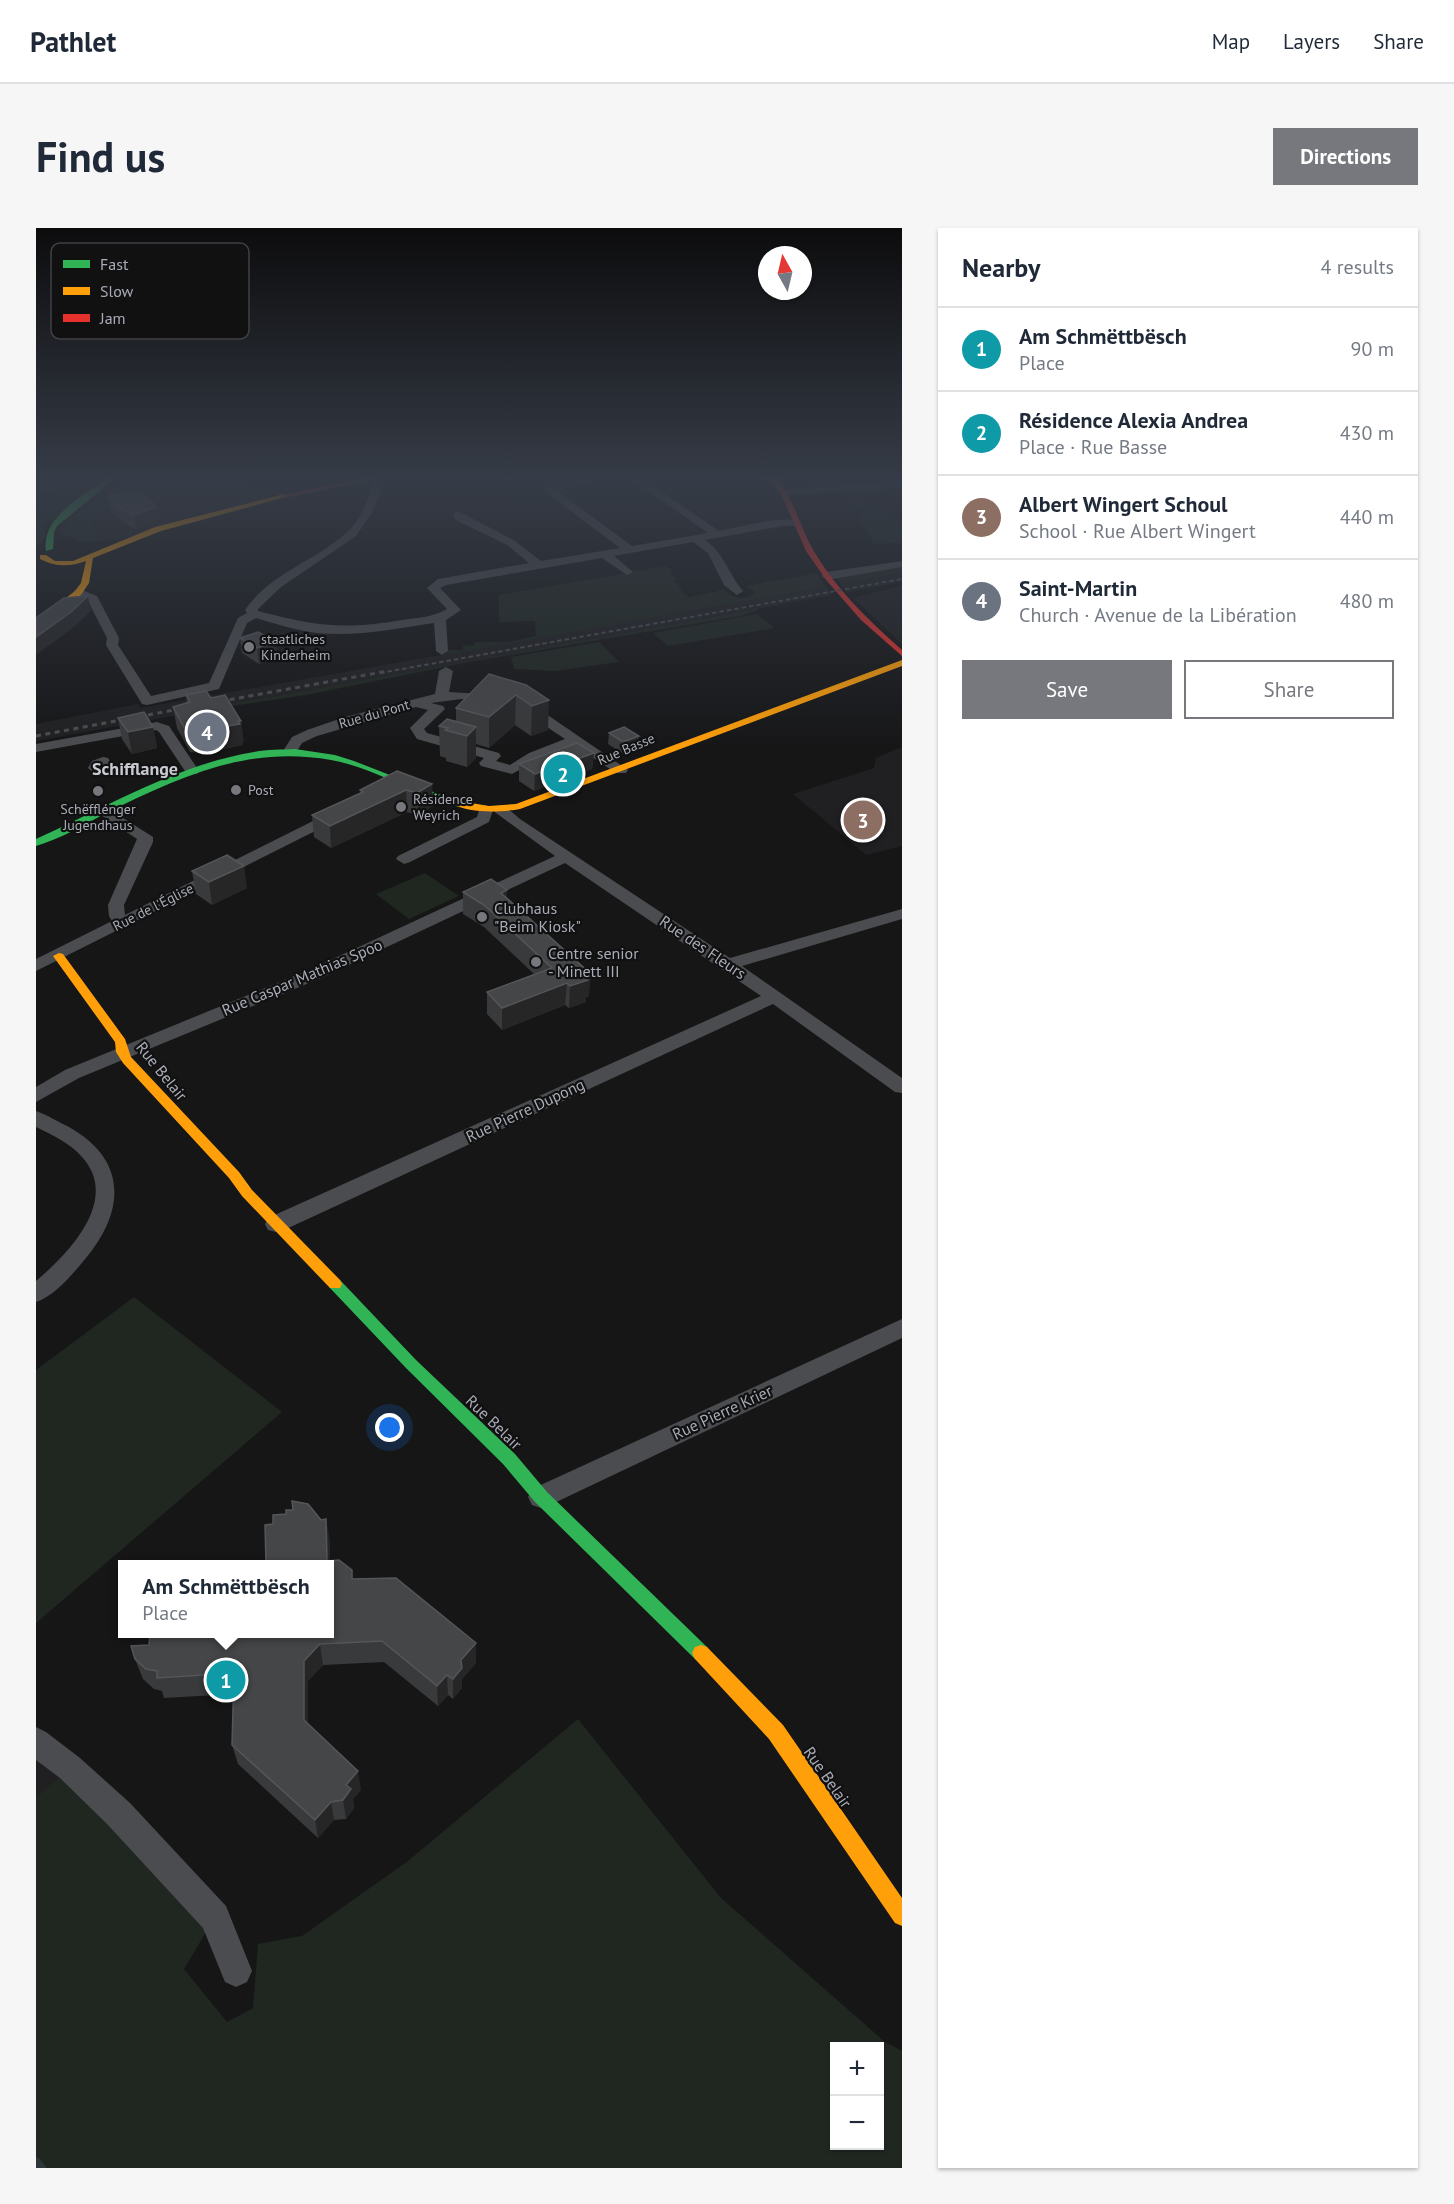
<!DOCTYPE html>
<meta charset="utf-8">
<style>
:root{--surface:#fff;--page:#f6f6f7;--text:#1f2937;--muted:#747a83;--line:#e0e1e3;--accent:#76787e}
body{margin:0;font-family:"PT Sans",sans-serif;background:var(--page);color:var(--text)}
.controls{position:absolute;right:18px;bottom:18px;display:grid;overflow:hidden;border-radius:0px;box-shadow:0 2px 4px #0004}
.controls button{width:54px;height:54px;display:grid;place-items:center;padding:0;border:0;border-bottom:2px solid var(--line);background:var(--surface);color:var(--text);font:30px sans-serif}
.compass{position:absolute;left:722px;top:18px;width:54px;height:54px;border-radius:50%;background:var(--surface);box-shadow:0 2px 4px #0004;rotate:352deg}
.you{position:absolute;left:354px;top:1200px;width:21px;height:21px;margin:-15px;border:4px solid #fff;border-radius:50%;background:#1a73e8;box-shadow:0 0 0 9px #1a73e833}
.badge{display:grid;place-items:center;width:39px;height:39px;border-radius:50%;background:var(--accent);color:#fff;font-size:20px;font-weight:700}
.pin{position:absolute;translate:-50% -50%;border:3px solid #fff;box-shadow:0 2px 6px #0006}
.popup{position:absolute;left:82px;top:1332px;width:216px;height:78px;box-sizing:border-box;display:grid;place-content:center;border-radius:0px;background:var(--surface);filter:drop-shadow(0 2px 4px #0005);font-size:20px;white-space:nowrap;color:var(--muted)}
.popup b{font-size:22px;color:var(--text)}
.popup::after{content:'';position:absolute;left:50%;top:100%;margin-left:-12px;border:12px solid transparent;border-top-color:var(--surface)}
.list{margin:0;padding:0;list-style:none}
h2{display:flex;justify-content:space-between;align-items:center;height:78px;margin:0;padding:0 24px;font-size:26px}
h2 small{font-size:20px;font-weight:400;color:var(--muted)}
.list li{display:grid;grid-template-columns:39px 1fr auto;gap:18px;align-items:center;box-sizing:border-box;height:84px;padding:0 24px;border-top:2px solid var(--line)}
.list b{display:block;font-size:22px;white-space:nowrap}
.list p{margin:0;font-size:20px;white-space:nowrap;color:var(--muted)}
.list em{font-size:20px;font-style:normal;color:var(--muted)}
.actions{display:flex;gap:12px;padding:18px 24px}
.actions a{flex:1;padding:14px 0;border:2px solid var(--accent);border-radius:0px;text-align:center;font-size:21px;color:var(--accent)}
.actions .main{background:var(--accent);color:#fff}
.map{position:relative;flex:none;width:866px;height:1940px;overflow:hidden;border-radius:0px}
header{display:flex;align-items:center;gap:36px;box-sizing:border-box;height:84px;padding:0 30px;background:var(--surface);border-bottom:2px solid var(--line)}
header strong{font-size:28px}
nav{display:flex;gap:33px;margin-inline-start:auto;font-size:21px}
.intro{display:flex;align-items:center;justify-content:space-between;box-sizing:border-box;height:144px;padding:0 36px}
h1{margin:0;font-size:42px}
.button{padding:15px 27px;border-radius:0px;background:var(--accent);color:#fff;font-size:21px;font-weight:700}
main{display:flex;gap:36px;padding:0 36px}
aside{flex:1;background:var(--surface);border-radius:0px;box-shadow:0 2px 4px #0004}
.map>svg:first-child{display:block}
</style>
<header>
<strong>Pathlet</strong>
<nav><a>Map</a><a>Layers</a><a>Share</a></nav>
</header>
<div class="intro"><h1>Find us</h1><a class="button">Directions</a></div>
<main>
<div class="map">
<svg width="866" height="1940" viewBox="0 0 866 1940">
<rect width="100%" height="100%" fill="#161617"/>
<path fill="#202022" d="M112,250H179L196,258L208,255L239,269L84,311H68L58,308L57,304L62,286L74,265L114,251Z
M866,345V354L834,360L811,364L805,357Z
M866,358V416L817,370Z
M790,359L797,367L0,513V496L102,476L104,480Z
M866,519V618L830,627L757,566L838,540L840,530Z
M0,1514L34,1540L0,1569Z"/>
<path fill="#202721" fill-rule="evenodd" d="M0,250H53L31,257L67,250L62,259L10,296L8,310L0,320Z
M86,250L116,252L74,265C66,276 54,295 58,308L69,313H42L27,306C24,288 61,273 74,265C78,262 83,254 86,250Z
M166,250H209L214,254L180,260L163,255Z
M816,274H822L866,294V315L838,316L822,288L829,287Z
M630,338L638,344L634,345L642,352L637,353L646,360L643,361L653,369L688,362C695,371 711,373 719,364L710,358L781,345L790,359L408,427L413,422H427V418L439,417V414H471L500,408L499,393L463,394V367Z
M866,338V345L805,357L802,350Z
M720,381L722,382L704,388L433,434L270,467L135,487Z
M721,386L739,400L632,418L617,405Z
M563,414L583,434L519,443L478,441L475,429Z
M389,645L423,668L373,691L340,666Z
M98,1069L246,1184L0,1395V1142Z
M542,1491L685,1670L849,1814L866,1823V1940H0V1569L34,1540L179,1689L148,1741L191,1794L217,1780L222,1716L266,1708L372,1633ZM798,1818H844V1918H798Z"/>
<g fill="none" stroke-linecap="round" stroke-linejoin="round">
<path stroke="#2e353b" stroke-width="3" d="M22,250L33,256"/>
<path stroke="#2e353b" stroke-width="8" d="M0,1933L6,1940"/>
<path fill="#2e353b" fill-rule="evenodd" d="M34,250H66L63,253L0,267V257Z"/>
<path fill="#4b4c4f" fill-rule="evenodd" d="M334,250H344L348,256L337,283L320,308L245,359L222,381V383C279,398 308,402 366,392C382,390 397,389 411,381L391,360L402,351L493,335L471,317L420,292L417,286L422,283L479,313L505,333L584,320L511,265L509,260C523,248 554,250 572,250L520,262L596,318L672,305L594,250H606L683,303C700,300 753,285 765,295L760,298H746L669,312C689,326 691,344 707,363L701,367L688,357L672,325L657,314L578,328L597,344L591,347L566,330L410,357L404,360L425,382L410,392L412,423L406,427L400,423L398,395C357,401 315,410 274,404C255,401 237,395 220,390L211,395L183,461L111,477L106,476L70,417L71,410L52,373L38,368V362H46L61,368L83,410L82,417L115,468L173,455L202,390L211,385L209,382C234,345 280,333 311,304C325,292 331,272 338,256Z
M866,253V259L748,267L743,264L748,261Z
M866,333V339L791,352L785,348L791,344Z
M410,439L417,443L413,464L463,467L500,479L592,542L590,545H580L538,517L503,531L476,546L445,538L443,535L448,530L381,511L374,500L392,482L380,479L281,508L266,515L259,526H249L247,523L256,509L271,502L309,489L399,466L403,443ZM425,471L461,475L490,485L529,511L493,525L474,537L460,533L465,528L463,525L391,505L388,501L409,481L407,478L395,475Z
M121,494L133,498L163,543L161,546H151L123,504L120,502L0,524V516Z
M67,529L72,530L80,544L78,547H60L52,540L56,533Z
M449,577L457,582L453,594L374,634L368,636L360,631L362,628L441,589L444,579Z
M465,577L470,579L484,591L694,730L866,681V691L706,738L866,850V865L859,864L737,776L248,1002L240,1004L232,1002L229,996L232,990L725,768L529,635L285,750L43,850L0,874V859L29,842L273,742L519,628L460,585L457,582Z
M70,579L117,609V614L88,677L89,687L297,583L302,581L310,586L307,589L0,743V731L76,693L73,688L72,677L101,611L65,587L62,584Z
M0,883C12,887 22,894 33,899C95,934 88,988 45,1036C33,1050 18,1068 0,1074V1053C32,1026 85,972 46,929C34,915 16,907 0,899Z
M866,1091V1110L514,1277L505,1280L496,1277L492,1269L496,1261Z
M0,1499L10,1504L44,1530L94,1575L190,1678L216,1743L211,1754L200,1759L189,1754L167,1700L72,1597L24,1550L0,1532Z"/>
<path fill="#30b455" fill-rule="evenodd" d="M72,250H80L21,298L18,304L17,321L10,323C5,288 48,268 72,250Z
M259,521L299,527L318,533L428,576L423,579C379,567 339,540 295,532C211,517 144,549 70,585C48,597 24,611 0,618V611C71,579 140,537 218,524C231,521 246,522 259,521Z
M299,1051L304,1052L380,1132L479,1226L511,1264L671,1419L674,1425L671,1431L665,1433L659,1431L499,1274L467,1236L370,1140L294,1060L292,1056L294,1052Z"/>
<path fill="#ff9f0a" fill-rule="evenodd" d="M248,266L250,269L125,303L57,330L53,355L45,367L0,399V393L39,363L45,355L50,333C34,339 19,339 4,331V327H10L19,333H37L119,299Z
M866,432V438L484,581C468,584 432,586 418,576L423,573L453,578L480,576Z
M23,725L27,726L89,811L95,829L203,944L216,962L304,1052L306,1056L304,1060H294L206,968L193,950L87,835L80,824L79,814L17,728Z
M665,1417L671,1419L747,1497L866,1670V1698L859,1695L733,1511L659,1431L656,1425L659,1419Z"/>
<path fill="#e5322d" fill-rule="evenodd" d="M329,250H343L248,270L245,268Z
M733,250H740C759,272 764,300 779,325C801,362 833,393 866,422V428L825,392L791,353L770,323L745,266Z"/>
<path stroke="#4c4d4f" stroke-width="2" stroke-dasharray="4.5 3" stroke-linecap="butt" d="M344,445L866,351"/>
<path stroke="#4c4d4f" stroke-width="3" stroke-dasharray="5 4.5" stroke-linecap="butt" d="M175,475L352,443
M0,508L154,479"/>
</g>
<path fill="#393a3b" d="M72,268L123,293L100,301L91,297L74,282Z
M204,410L242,429L223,436L206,425Z
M490,457L512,502L495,508L479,497L453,520L440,516V530L431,539L410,533V530L404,528L403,498L420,494V480Z
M150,467L208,514H206L207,517L166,525L154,524L141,500L137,479L151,475Z
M82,490L117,499L121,520L96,526L86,511Z
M573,505L603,508L602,519L586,525L572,516Z
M558,525L556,541L498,563L483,553V536Z
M396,556L397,578L382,587L371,584L295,620L278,609L276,587L325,565L324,562Z
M156,643L211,660L176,677L160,666Z
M427,664L471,671L553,768L550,769V774L533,780L529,777L466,802L451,786V764L498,746L448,699L427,686Z
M294,1313V1333L317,1351L440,1415V1435L426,1451V1460L417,1471L412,1467L402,1478L348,1434L287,1437L272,1453V1496L325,1562L317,1571L318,1580L310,1591L298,1592L282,1610L202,1536L196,1517L198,1466L128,1470L126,1463L118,1461L107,1451L99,1431L294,1406Z"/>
<path fill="#262627" d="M121,279L123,293L100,301L98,287Z
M52,368L55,383L38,399L0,427V409Z
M240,414L242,429L223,436L221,420Z
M480,467L479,497L453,520V489Z
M513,472L512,502L495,508L496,478Z
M205,493L208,514H206L207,517L166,525L163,503Z
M117,499L121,520L96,526L92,504Z
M440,499V530L431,539V508Z
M603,508L602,519L586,525L587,514Z
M558,525L556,541L498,563L499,546Z
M396,556L397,578L382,587L381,565Z
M370,562L371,584L295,620L294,598Z
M208,638L211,660L176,677L173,654Z
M471,662V683L465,665Z
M555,746L553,768L550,769V774L533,780L534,758L548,749Z
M531,755L529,777L466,802V780Z
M290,1291L294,1313V1355L291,1333Z
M440,1415V1435L426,1451V1460L417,1471V1451L425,1432Z
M284,1416L287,1437L272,1453V1511L268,1492V1433Z
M411,1447L412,1467L402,1478L401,1458Z
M322,1543L325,1562L317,1571L318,1580L310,1591L307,1572L310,1557Z
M295,1574L298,1592L282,1610L279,1592Z"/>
<path fill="#454648" stroke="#55565a" stroke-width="1.5" d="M93,264L97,267L105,265L121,279L98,287L88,283L72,268Z
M52,368L35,384L0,409V390L28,370Z
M222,404L240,414L221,420L204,410Z
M453,446L490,457L513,472L496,478L480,467L453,489L420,480Z
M170,463L175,470L189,467L205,493H202L204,496L163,503H150L137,479L154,474L150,467Z
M108,484L117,499L92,504L82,490Z
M411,491L440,499L431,508L409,502L412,500L403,498Z
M588,499L603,508L587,514L573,505Z
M541,515L558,525L499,546L483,536Z
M361,543L396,556L381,565L370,562L294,598L276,587L327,564L324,562Z
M191,627L208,638L173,654L156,643Z
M455,651L471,662L465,665L555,746L548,749L552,752L534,758L531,755L466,780L451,764L516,740L448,677L427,664Z
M256,1273L272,1276L285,1292L290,1291L291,1333L303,1332L316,1342V1351L360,1350L440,1415L425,1432L426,1440L417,1451L411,1447L401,1458L346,1413L284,1416L268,1433V1492L322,1543L310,1557L315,1561L307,1572L295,1574L279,1592L196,1517L198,1445L121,1450V1443L110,1441L99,1431L95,1418L113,1417L114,1406H294V1336H230L229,1297L237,1296V1287L250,1286V1282H257Z"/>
<linearGradient id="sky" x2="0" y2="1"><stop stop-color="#0c0c0d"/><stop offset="0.48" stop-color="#363c47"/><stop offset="1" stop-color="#363c47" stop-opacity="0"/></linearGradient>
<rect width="866" height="522" fill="url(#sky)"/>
<g fill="#76787e" stroke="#111112" stroke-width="2">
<circle cx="213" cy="419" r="6"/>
<circle cx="200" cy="562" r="6"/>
<circle cx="62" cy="563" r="6"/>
<circle cx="365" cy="579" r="6"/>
<circle cx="446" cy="689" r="6"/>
<circle cx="500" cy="734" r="6"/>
</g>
<g text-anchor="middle" stroke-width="4.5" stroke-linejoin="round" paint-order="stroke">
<g font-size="14" fill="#a9acb6" stroke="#111112" text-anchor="start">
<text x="225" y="416">staatliches<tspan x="225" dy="16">Kinderheim</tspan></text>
<text x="212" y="567">Post</text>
<text x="377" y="576">Résidence<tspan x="377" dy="16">Weyrich</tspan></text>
<text x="62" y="586" text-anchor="middle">Schëfflénger<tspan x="62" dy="16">Jugendhaus</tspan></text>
</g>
<g font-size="14" fill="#a9acb6" stroke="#111112">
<text transform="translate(338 486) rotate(-16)" y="5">Rue du Pont</text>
<text transform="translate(590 521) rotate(-23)" y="5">Rue Basse</text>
<text transform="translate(117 679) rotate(-27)" y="5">Rue de l'Église</text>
</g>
<g font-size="16" fill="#a9acb6" stroke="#111112" text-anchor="start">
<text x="458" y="686">Clubhaus<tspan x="458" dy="18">"Beim Kiosk"</tspan></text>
<text x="512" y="731">Centre senior<tspan x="512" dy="18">- Minett III</tspan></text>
</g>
<g font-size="16" fill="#a9acb6" stroke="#111112">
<text transform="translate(667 719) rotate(34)" y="6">Rue des Fleurs</text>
<text transform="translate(266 749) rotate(-23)" y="6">Rue Caspar Mathias Spoo</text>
<text transform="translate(126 843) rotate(51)" y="6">Rue Belair</text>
<text transform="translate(489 882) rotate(-25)" y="6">Rue Pierre Dupong</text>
<text transform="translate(686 1184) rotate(-25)" y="6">Rue Pierre Krier</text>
<text transform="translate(458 1194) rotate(44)" y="6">Rue Belair</text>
<text transform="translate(792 1549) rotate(55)" y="6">Rue Belair</text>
</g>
<g font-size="18" font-weight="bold" fill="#c9cbd2" stroke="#111112">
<text x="99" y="547">Schifflange</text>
</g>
</g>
<rect x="15" y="15" width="198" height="96" rx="9" fill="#111112" stroke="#3f4043" stroke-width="1.5"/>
<rect x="27" y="32" width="27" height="8" fill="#30b455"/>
<rect x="27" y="59" width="27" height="8" fill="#ff9f0a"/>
<rect x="27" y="86" width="27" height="8" fill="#e5322d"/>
<g font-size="16" fill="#a9acb6">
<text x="64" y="42">Fast</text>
<text x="64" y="69">Slow</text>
<text x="64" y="96">Jam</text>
</g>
</svg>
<div class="controls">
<button>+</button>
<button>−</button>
</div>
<svg class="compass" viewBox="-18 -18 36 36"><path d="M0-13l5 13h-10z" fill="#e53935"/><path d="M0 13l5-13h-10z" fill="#747a83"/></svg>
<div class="you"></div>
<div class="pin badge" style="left:190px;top:1452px;background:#0f9aa8">1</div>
<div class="popup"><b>Am Schmëttbësch</b>Place</div>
<div class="pin badge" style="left:527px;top:546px;background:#0f9aa8">2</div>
<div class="pin badge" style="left:827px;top:592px;background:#8d6e63">3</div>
<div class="pin badge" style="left:171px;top:504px;background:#6b7280">4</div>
</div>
<aside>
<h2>Nearby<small>4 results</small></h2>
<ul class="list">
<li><span class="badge" style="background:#0f9aa8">1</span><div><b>Am Schmëttbësch</b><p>Place</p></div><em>90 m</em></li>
<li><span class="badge" style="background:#0f9aa8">2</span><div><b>Résidence Alexia Andrea</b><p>Place · Rue Basse</p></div><em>430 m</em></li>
<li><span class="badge" style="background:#8d6e63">3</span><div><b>Albert Wingert Schoul</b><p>School · Rue Albert Wingert</p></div><em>440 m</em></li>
<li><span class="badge" style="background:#6b7280">4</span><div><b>Saint-Martin</b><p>Church · Avenue de la Libération</p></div><em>480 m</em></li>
</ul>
<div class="actions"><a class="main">Save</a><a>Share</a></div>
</aside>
</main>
